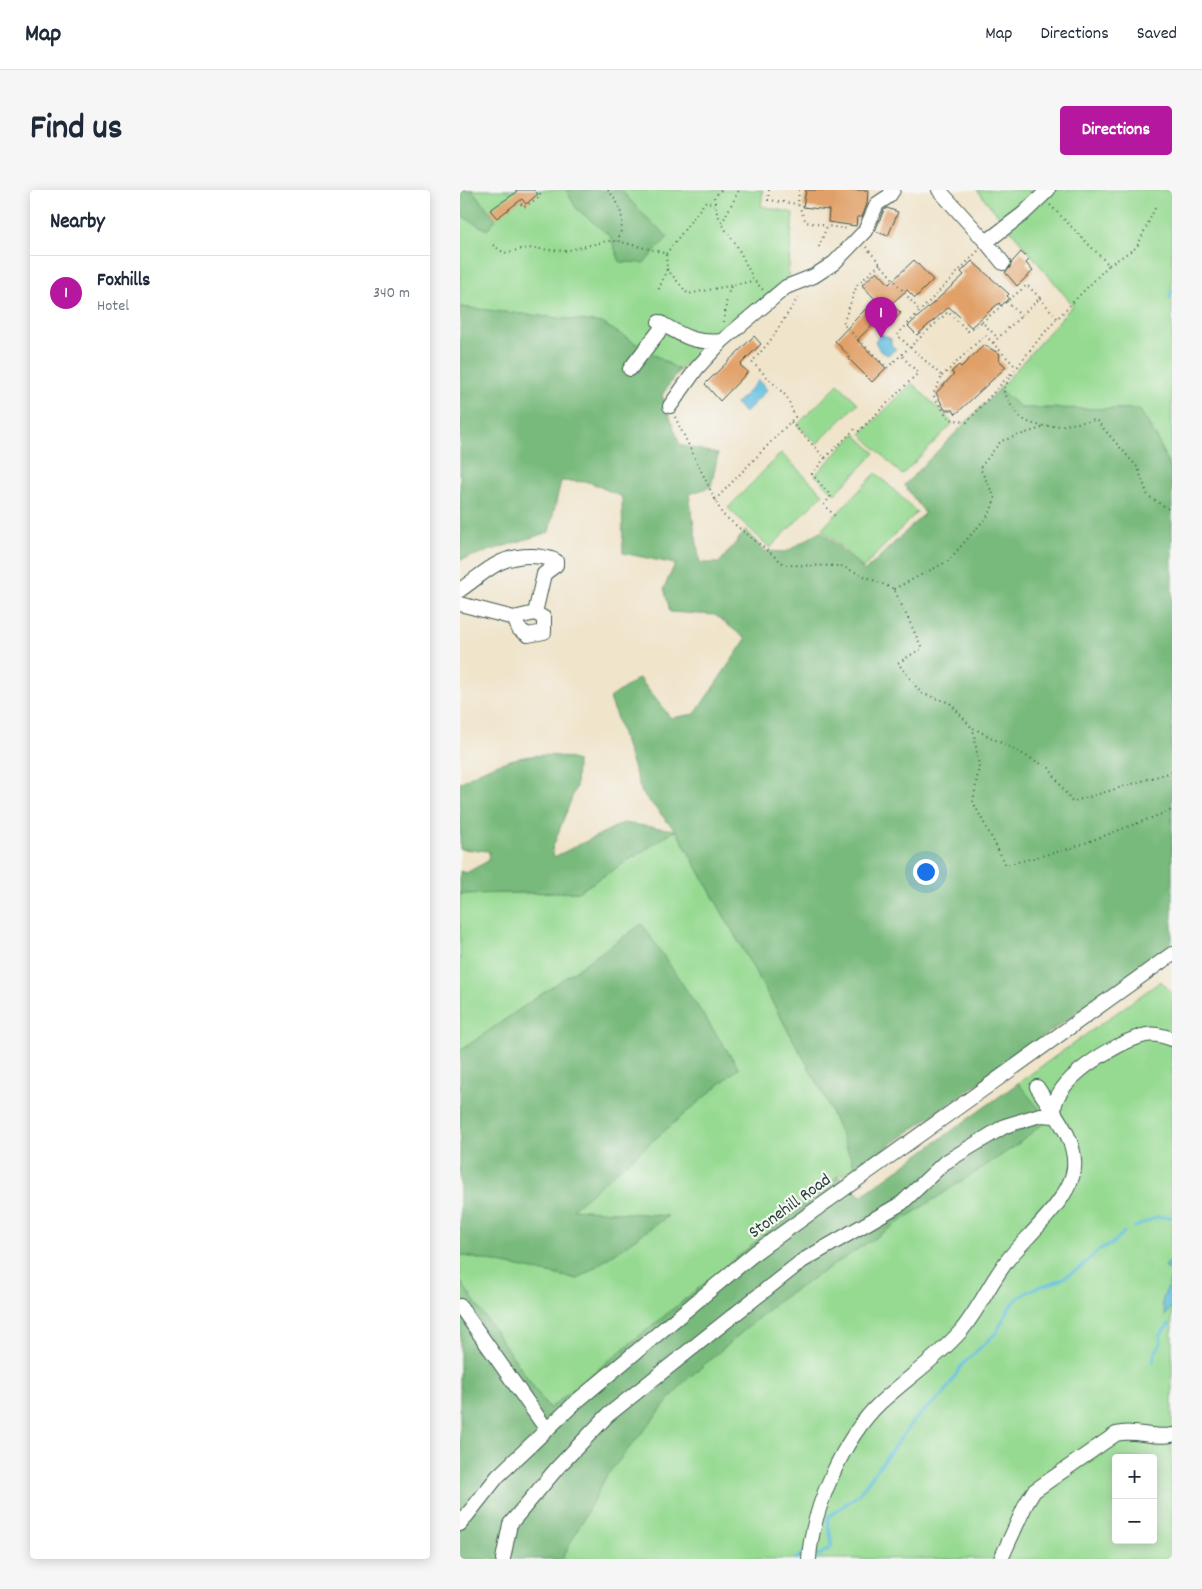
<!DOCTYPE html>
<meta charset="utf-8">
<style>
:root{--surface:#fff;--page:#f6f6f7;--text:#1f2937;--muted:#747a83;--line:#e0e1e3;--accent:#b5179e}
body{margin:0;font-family:Dekko,sans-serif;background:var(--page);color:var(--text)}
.controls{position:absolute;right:15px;bottom:15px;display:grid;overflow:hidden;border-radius:5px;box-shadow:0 2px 12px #0003}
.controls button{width:45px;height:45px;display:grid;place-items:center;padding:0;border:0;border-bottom:1px solid var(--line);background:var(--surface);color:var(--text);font:25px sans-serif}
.you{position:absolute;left:465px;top:681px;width:18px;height:18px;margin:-12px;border:4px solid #fff;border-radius:50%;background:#1a73e8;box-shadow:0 0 0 8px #1a73e833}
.badge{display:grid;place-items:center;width:32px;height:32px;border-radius:50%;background:var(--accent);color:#fff;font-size:16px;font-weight:700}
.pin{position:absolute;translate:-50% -41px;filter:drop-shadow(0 1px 2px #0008)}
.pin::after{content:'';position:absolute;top:26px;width:18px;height:15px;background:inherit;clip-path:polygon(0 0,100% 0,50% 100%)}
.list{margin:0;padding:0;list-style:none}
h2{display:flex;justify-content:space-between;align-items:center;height:65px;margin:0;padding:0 20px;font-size:21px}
h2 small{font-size:16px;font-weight:400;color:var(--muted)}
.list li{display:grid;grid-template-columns:32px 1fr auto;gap:15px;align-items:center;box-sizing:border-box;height:75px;padding:0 20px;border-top:1px solid var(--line)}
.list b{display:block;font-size:19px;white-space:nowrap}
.list p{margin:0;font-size:16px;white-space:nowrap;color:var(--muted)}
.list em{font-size:16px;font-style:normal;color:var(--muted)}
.map{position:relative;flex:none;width:712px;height:1369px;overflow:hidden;border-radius:5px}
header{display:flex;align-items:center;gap:30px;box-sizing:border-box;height:70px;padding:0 25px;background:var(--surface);border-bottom:1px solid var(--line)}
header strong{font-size:24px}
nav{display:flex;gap:28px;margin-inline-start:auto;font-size:18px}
.intro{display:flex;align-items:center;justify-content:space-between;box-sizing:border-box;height:120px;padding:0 30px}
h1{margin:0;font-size:35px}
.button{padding:12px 22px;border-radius:5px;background:var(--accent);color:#fff;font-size:18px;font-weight:700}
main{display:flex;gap:30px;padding:0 30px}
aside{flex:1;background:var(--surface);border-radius:5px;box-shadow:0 2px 12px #0003}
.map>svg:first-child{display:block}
</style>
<header>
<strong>Map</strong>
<nav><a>Map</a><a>Directions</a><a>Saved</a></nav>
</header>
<div class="intro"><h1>Find us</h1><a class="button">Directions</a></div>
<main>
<aside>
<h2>Nearby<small></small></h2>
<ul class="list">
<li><span class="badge">1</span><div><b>Foxhills</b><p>Hotel</p></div><em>340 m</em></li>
</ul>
</aside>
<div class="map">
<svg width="712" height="1369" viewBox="0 0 712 1369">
<rect width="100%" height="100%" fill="#f6f6f2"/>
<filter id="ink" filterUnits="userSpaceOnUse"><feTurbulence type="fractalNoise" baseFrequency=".02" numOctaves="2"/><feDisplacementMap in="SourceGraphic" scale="10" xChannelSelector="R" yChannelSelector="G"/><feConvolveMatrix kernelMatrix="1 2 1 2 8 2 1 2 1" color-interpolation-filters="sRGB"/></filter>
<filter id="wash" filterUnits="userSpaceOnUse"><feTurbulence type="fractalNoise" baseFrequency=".0096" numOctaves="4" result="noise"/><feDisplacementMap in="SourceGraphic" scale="20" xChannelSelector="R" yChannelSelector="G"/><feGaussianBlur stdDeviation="1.12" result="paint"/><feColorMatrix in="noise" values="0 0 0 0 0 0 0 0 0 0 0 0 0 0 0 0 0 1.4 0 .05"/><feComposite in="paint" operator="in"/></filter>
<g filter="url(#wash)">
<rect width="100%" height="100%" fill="#f0e4cb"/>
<path fill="#96da92" stroke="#5a8c63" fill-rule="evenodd" d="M0,0H303L301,16L333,23L328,88L219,180L142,133L0,117Z
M517,0H712V283L697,248L679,219L561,218L539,199L613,115Z
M452,193L493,233L442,285L401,244Z
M378,194L398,213L357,254L337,235Z
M395,244L415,263L375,304L355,285Z
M321,263L363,304L310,358L268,318Z
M416,283L457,322L403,378L362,339Z
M216,640L362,901L396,979L378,986L89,1219L0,1091V1065L118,1089L207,1026L111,1019L182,734L0,861V704L118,702Z
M701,791L712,803V1369H0L551,913L558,893ZM656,1268H693V1350H656Z"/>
<path fill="#78ba7c" stroke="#4c7c58" d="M0,0H12L36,29L27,40L0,25Z
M106,0H161L182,23L208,47L184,73L160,72L150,46L116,18Z
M0,117L142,133L219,180L202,205L220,255L258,264L251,297L229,304L240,373H259L286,340L304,361L326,362L361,341L405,381L465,323L444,295L539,199L561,218L679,219L697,248L712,283V753L567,859L396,979L362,901L216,640L118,702L0,704V681L6,683L28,671L29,661L0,659V593C32,572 80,556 117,571L116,597L92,659L94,667L163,633L215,640L182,603L150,508L179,488L211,528L235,524L286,449L255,425L210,422L204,398L215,374L163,363L162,307L129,292L101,291L89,342L0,370Z
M182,734L279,878L112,1019L208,1026L118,1089L0,1065V861Z
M558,893L588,930L554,957L317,1112L223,1193L147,1285L102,1369H0V1091L89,1219L378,986L401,1006Z"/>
<path fill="#61bedf" stroke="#407e8a" d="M421,144L431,149V154L436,159L428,165L420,161L415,151Z
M299,190L307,200L285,223L276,214Z
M712,1070C712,1086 712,1101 712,1116L705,1126L702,1112L712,1085L705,1076Z"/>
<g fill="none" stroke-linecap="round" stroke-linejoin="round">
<path stroke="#61bedf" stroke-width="3" d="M710,108L712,101
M675,1037L697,1027H712
M693,1172L695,1162L701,1153L700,1145L709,1134
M354,1363L360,1365L371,1357C373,1346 367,1339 368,1327L398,1305L455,1229L484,1204L501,1176L536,1143L550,1117L559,1107L573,1099L600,1090L621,1077L640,1059L652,1054L664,1042
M336,1369L345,1362"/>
</g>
<g id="blocks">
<path fill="#e1a067" d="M55,0H74L78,4L66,14L62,9L37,28L30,20L57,2Z
M346,0H408L407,14L402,27H397L396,36L368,32L369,20L343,17Z
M427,18L438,22L428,46L415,41L424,20Z
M561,62L569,70L566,73L573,81L557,96L545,82L549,79L552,72Z
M454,70L473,90L455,108L447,100L431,114L441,123L431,134L422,126L397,150L426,178L412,192L388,168L390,167L375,151L415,109L402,95L417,81L429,94Z
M512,71L549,104L547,106L549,108L541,116L539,113L511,137L489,117L457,145L448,136L504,85L501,82Z
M294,146L301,154L280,175L288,182L260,211L245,194Z
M524,155L540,164L539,170L546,177L496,224L493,220H485L476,203L494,184L491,182L499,175L501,177Z"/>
</g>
</g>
<g filter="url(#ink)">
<use href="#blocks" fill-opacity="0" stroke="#3e564b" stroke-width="1"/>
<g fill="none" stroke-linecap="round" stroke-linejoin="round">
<defs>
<path id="minor" d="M479,0L526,52L563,24L588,0
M526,52L543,73
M199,132C221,145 234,154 262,151L326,97L354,86L374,73L405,41L417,14L429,6L433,0
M170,179L204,135
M210,216L237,178L262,151
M0,400C26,382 39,365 73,366C81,367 89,367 96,371V375L84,384L75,423
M0,414L54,428
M75,423L84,428V442L68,445L59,439L54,428Z
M595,926C586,893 658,851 686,845C695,843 704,846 712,849
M0,1116L87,1240
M0,1334L38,1286L117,1211L296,1062L712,764
M43,1369L50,1334L98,1277L148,1225L342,1071L442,1013L484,973L545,936L580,925L595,926
M349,1369C352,1319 384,1247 420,1213C446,1189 476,1169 500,1142C519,1120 531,1090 550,1067C569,1044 611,1008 614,978C617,948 592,921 577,897
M541,1369L566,1314L574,1301L656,1244C675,1239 693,1249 712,1245"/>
</defs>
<use href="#minor" stroke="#3e564b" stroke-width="16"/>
<path stroke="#3e564b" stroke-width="2" stroke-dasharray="1 4" stroke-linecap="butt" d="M148,0C161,16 167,31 157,51
M261,0L254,7L257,23L265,39L276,54L294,90L303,100
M309,0L308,10L338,14
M339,0L338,14L346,32L367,36
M61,14L64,17L78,8L82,0
M590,15L649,75C611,115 570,152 543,200C547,207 550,215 555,221C573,246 611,233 636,230L678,278L688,306L712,321
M262,33L279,0
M33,55L44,63L67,58L105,61L147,51H157L201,62L206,64L207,79L198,101
M359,57L367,36L389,39
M406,57L459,120
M518,61L437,145L482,186L473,205L489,229L507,232L553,181
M206,64L246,11L255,15
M420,74L397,95L383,134L427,178L488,122L508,141L522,132L538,148L533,153
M649,75L677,57L696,16
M207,79L228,104L293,91
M580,108L597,128
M547,111L561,126
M264,132L267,107L271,96
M522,132L567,95L580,108L538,148
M482,186L525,145L556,177
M215,227L262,324L325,375L381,376L434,399L462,458L438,473L461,503L490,513L512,538
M331,232L365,268L395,239L399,241L458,183L442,166
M365,268L352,284L371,306L364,315L375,326
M255,310L335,227L327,207L292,172L310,151L339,106
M434,399L488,371L530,323L535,308L520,278L541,251L585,237
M712,582L612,612L589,578L513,538L519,576L513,612L546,675L612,658L712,620"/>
<use href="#minor" stroke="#fff" stroke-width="14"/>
</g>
</g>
<g text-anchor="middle" stroke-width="4.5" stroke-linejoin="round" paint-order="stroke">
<g font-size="18" fill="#1f3d34" stroke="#f6f6f2">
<text transform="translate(329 1015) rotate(-36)" y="6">Stonehill Road</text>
</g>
</g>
</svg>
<div class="controls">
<button>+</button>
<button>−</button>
</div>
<div class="you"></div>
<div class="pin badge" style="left:421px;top:148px">1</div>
</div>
</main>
